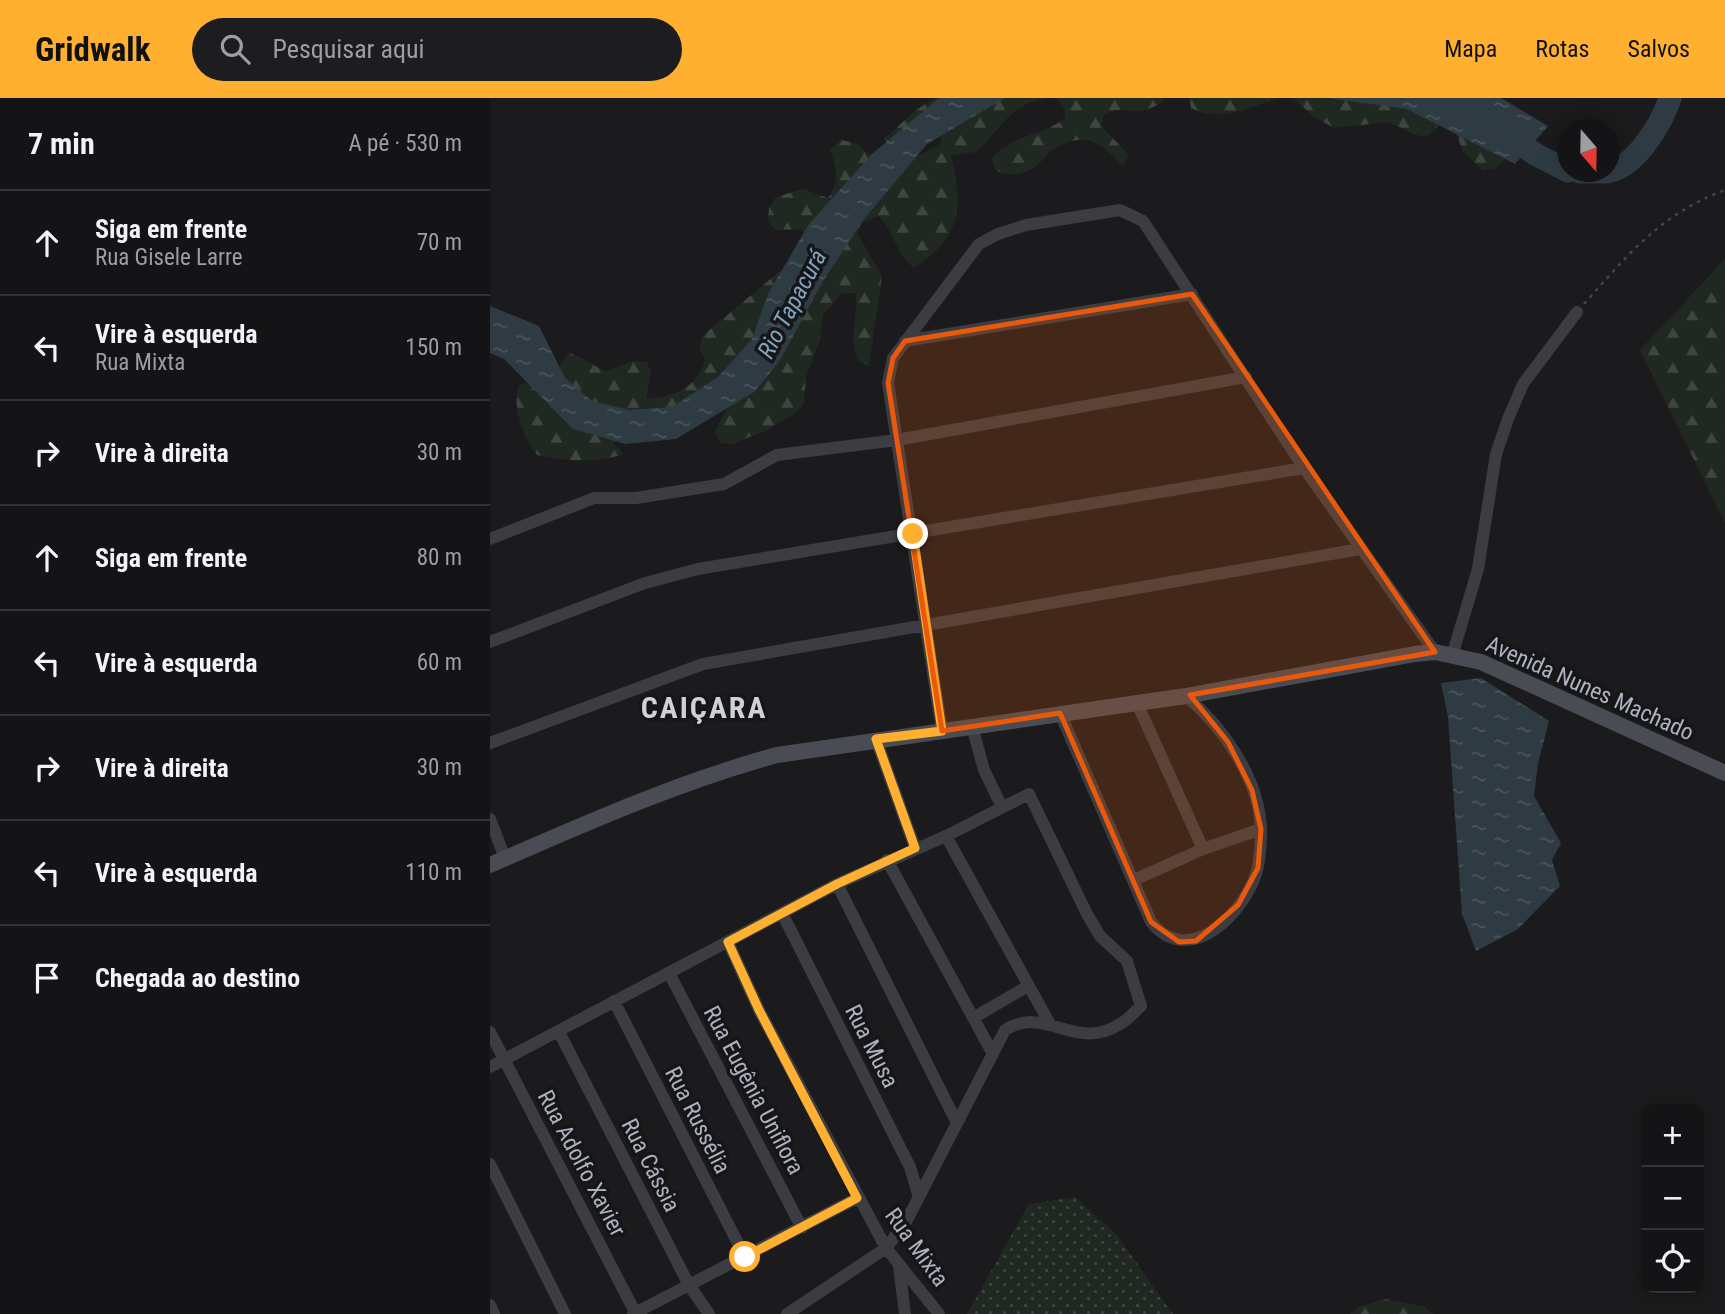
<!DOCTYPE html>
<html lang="pt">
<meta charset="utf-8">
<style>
:root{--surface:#141416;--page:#1d1d1f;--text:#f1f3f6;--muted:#9d9ea1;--line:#333335;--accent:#ffb031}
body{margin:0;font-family:"Roboto Condensed",sans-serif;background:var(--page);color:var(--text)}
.controls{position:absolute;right:21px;bottom:21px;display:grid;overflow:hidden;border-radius:14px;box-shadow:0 4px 18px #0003}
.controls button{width:63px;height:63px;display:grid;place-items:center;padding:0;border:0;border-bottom:2px solid var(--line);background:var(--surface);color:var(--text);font:35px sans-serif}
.compass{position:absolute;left:1067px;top:21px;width:63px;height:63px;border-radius:50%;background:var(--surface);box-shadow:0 4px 18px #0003;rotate:160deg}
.stop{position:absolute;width:21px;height:21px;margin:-16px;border:5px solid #ffb031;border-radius:50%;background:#fff}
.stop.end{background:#ffb031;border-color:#fff;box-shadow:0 2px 7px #0008}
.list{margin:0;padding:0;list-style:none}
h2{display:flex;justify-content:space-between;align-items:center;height:91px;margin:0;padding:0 28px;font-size:30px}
h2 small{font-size:23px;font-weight:400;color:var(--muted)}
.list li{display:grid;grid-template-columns:46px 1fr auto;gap:21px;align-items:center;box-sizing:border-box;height:105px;padding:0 28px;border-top:2px solid var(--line)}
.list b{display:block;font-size:26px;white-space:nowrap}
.list p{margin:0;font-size:23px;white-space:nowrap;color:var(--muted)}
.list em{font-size:23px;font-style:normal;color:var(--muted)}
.icon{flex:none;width:38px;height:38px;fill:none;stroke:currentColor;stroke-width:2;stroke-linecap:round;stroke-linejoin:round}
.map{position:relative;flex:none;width:1235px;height:1216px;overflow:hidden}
header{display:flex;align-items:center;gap:42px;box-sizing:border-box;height:98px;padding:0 35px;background:var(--accent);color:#111}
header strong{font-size:33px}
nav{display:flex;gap:38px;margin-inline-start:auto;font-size:24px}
.search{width:490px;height:63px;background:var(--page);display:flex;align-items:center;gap:18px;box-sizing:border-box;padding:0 24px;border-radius:38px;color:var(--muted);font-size:26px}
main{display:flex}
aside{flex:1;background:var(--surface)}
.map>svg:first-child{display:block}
</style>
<header>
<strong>Gridwalk</strong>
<div class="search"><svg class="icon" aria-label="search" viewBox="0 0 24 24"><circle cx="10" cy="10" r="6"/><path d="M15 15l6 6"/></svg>Pesquisar aqui</div>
<nav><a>Mapa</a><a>Rotas</a><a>Salvos</a></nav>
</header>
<main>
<aside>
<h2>7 min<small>A pé · 530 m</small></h2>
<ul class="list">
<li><svg class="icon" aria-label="ahead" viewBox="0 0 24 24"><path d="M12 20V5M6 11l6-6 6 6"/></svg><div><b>Siga em frente</b><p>Rua Gisele Larre</p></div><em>70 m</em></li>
<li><svg class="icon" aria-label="left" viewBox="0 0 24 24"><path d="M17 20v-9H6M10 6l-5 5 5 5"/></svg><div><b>Vire à esquerda</b><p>Rua Mixta</p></div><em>150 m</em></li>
<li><svg class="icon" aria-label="right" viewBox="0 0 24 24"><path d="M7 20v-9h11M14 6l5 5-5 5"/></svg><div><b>Vire à direita</b></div><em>30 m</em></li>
<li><svg class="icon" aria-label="ahead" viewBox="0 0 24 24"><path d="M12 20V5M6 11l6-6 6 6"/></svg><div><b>Siga em frente</b></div><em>80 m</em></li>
<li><svg class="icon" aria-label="left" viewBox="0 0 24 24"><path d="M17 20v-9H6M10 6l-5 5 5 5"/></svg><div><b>Vire à esquerda</b></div><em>60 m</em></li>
<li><svg class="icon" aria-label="right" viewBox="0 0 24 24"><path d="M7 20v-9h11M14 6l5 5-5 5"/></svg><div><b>Vire à direita</b></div><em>30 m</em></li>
<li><svg class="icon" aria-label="left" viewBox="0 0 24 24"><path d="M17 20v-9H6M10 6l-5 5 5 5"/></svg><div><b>Vire à esquerda</b></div><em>110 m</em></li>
<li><svg class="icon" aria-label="arrive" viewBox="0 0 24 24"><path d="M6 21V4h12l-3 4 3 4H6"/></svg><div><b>Chegada ao destino</b></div></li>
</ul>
</aside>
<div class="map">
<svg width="1235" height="1216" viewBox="0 0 1235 1216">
<defs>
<pattern id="forest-firs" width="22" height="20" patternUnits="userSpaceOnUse" patternTransform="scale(1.75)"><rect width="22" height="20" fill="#202921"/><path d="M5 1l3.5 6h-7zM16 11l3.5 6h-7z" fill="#3e463f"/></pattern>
<pattern id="garden-dots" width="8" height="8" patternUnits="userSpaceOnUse" patternTransform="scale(1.75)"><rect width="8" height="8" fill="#202921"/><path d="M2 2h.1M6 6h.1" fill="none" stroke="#3e463f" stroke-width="1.8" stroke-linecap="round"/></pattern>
<pattern id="water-ripples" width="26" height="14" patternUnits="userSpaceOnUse" patternTransform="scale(1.75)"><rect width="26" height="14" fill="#2f3b43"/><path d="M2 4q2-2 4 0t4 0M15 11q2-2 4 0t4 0" fill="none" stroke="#4a555c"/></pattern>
</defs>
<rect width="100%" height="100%" fill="#1b1b1d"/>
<path fill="url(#forest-firs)" d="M445,0H557C517,7 513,30 486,54L461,57C473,109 472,139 424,170C406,156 404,134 389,118L373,124L367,135L392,178L379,268L368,263C358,239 369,219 365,195H352L333,217L330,242L316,279L314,306L303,317L277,332L242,346L230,345L225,334L237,310L232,290L122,334L124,346L133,356C106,366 75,363 47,357C34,340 21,306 29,287L69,278L71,265L79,255C93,259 102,267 115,273L144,263L157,264L161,275L156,300C182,301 210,288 215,261L209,250L213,237L301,164L317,142L312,131L286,132L278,123L279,110L286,99L313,91L338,100C350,84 347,70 340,52L350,42C377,45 371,56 389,61C410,67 436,57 452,44L448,33L399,51L395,40L426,12Z
M567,0H672L674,3C644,23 637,5 614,16L611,28L639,57L633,68C605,40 598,33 559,53C548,72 527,83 505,72L502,60C520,38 553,37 576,20L573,8Z
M699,0H787C759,10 730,25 701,10Z
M803,0H955L947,30L938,38L926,37L899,24L844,30L823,18Z
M964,30L1015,61L1006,70L993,72L973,54Z
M1235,161V425L1150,252Z
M896,1201L935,1209L943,1216H860L869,1209Z"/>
<path fill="url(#garden-dots)" d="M585,1099L626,1136L683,1216H477L539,1106Z"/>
<path fill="url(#water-ripples)" d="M449,0H515L437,46L374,121L333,183L289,264L264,294L186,341L135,346L83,331L14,261L0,255V208L49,228L75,280L102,303L139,312L182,309L228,279L262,241L278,196L319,126L382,56Z
M839,0H1011L1058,28L1025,66L917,11Z
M991,580L1059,623L1048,665L1044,698L1071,745L1062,762L1070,788L1028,831L986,853L972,816L958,619L951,585Z"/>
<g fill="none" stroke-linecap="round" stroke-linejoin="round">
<path stroke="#2f3b43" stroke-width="23" d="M963,0L1045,56L1078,73
M1120,73C1147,67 1172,25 1180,0
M1090,74H1116"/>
<path stroke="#41444a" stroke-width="2.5" stroke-dasharray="3.5 5" stroke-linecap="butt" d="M1094,206C1138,157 1170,116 1235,92"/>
<path stroke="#3b3d43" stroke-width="12" d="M415,243L702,196
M0,441L104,400H146L234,386L287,357L407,342L756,279
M0,544L155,485L208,471L814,370
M962,558L988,471L1006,356L1018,321L1033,286L1087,214
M646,603L713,751
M570,615L661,824C700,873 758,812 768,769C770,758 771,742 771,731C769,680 733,629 696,598
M482,628L494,672L512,709
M452,633L398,285L403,260L489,146L508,136L536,127L630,112L653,123L814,370L945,554
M386,641L425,750
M0,645L213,566L870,451
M0,721L15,760
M456,738L560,926
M397,762L503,956
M644,782L713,751L771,731
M347,786L467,1025
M293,817L420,1069L429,1099
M238,844L269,912L396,1150L449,1216
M179,875L312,1130
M124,903L255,1159
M483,920L538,888
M0,934L146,1216
M69,934L199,1187L219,1216
M0,969L347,786L456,738L539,696L597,816L610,838L637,863L651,908C644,914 638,922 630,926C585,955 556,906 515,932L416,1124L396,1150L297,1216
M0,1066L75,1216
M409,1168L415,1216
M0,1207L4,1216
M143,1216L367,1100"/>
<path stroke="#494c53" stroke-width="16" d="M0,767C94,726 188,684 287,657L696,598L925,556L945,554L991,564L1235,675"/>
</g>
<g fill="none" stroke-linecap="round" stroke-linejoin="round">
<path stroke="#ffb031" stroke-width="9" d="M255,1159L367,1100L269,912L238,844L347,786L425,750L386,641L452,633L423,436"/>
</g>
<path fill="#e8590c" fill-opacity="0.2" stroke="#e8590c" stroke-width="5" stroke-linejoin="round" d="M702,196L945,554L700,597L738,644L762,692L771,731L768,770L748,807L706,843L689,844L661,824L570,615L452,633L398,285L403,260L415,243Z"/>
<g text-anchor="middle" stroke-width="7" stroke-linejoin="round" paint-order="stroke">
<g font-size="23" fill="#acb2be" stroke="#161619">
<text transform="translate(1100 590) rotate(24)" y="8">Avenida Nunes Machado</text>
<text transform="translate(382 948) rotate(63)" y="8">Rua Musa</text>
<text transform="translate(264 992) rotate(62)" y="8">Rua Eugênia Uniflora</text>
<text transform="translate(208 1022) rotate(63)" y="8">Rua Russélia</text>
<text transform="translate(92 1065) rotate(62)" y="8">Rua Adolfo Xavier</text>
<text transform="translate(161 1067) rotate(63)" y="8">Rua Cássia</text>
<text transform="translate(427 1149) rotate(54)" y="8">Rua Mixta</text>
</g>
<g font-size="24" font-style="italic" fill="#81a3bb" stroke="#161619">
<text transform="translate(302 206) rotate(-62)" y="8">Rio Tapacurá</text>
</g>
<g font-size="30" font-weight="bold" letter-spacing="2" fill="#ced1d9" stroke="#161619">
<text x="214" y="620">CAIÇARA</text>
</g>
</g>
</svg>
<div class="controls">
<button>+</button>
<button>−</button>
<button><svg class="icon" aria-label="locate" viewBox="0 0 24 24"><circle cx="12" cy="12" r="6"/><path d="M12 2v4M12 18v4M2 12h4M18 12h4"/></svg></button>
</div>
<svg class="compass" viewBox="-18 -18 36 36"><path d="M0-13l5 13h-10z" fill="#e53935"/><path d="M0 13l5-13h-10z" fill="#9d9ea1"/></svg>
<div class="stop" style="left:255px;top:1159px"></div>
<div class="stop end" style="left:423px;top:436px"></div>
</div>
</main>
